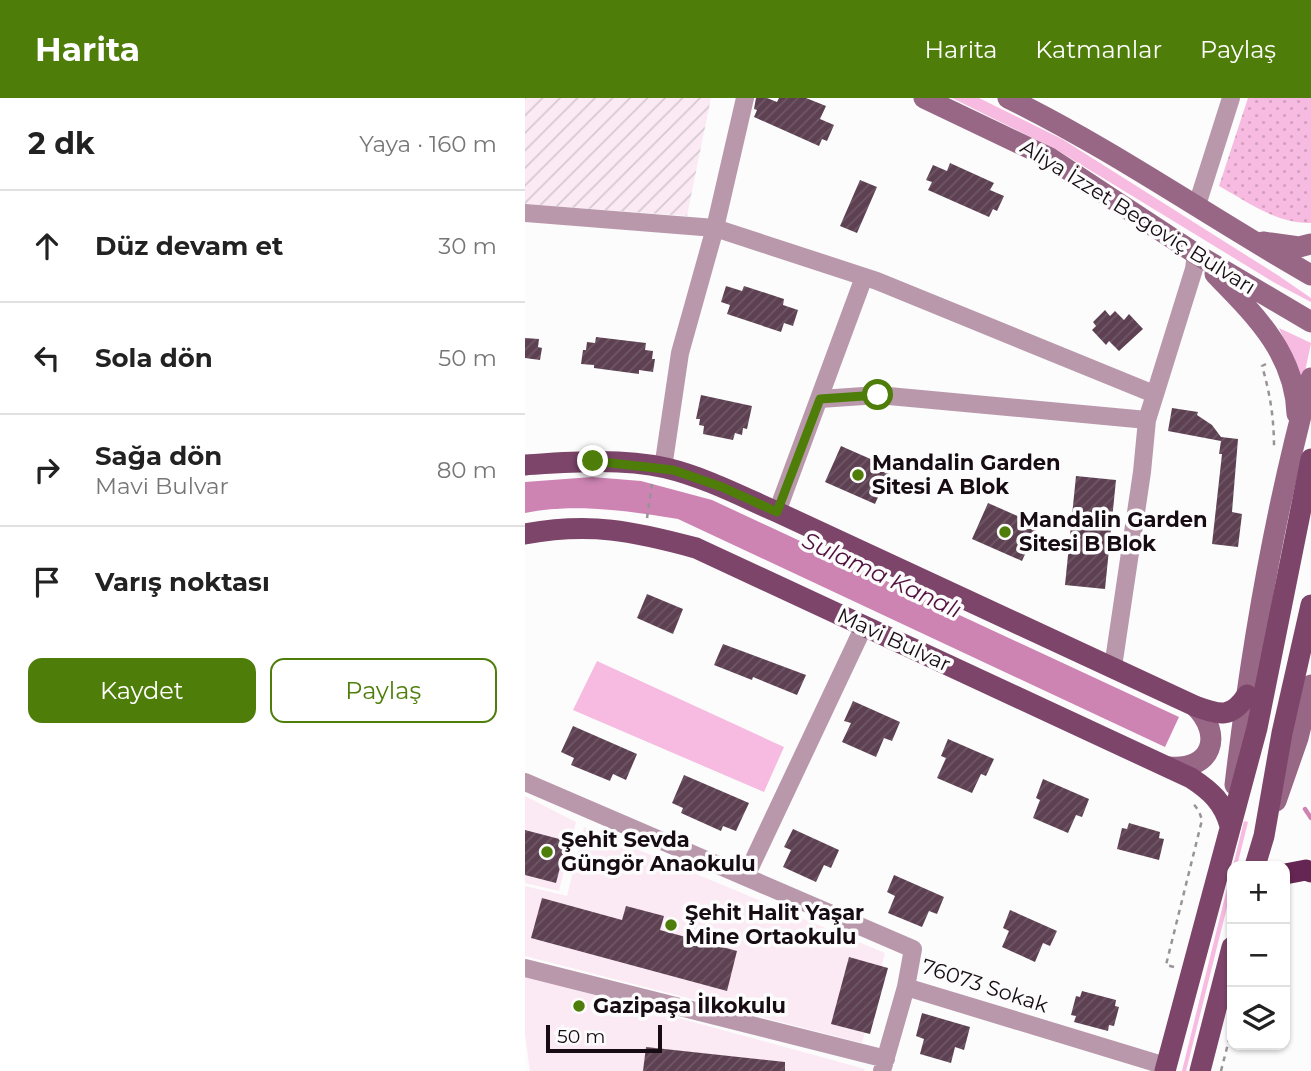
<!DOCTYPE html>
<html lang="tr">
<meta charset="utf-8">
<style>
:root{--surface:#fff;--page:#f2f2f2;--text:#222;--muted:#767676;--line:#e0e0e0;--accent:#4e7e09}
body{margin:0;font-family:Montserrat,sans-serif;background:var(--page);color:var(--text)}
.controls{position:absolute;right:21px;bottom:21px;display:grid;overflow:hidden;border-radius:14px;box-shadow:0 2px 5px #0004}
.controls button{width:63px;height:63px;display:grid;place-items:center;padding:0;border:0;border-bottom:2px solid var(--line);background:var(--surface);color:var(--text);font:35px sans-serif}
.scale{position:absolute;left:21px;bottom:18px;width:116px;box-sizing:border-box;padding-left:7px;border:4px solid #170c13;border-top:0;font-size:19px;line-height:24px;white-space:nowrap;color:#170c13;-webkit-text-stroke:5px #fcfcfc;paint-order:stroke}
.stop{position:absolute;width:21px;height:21px;margin:-16px;border:5px solid #4e7e09;border-radius:50%;background:#fff}
.stop.end{background:#4e7e09;border-color:#fff;box-shadow:0 2px 7px #0008}
.list{margin:0;padding:0;list-style:none}
h2{display:flex;justify-content:space-between;align-items:center;height:91px;margin:0;padding:0 28px;font-size:30px}
h2 small{font-size:23px;font-weight:400;color:var(--muted)}
.list li{display:grid;grid-template-columns:46px 1fr auto;gap:21px;align-items:center;box-sizing:border-box;height:112px;padding:0 28px;border-top:2px solid var(--line)}
.list b{display:block;font-size:26px;white-space:nowrap}
.list p{margin:0;font-size:23px;white-space:nowrap;color:var(--muted)}
.list em{font-size:23px;font-style:normal;color:var(--muted)}
.actions{display:flex;gap:14px;padding:21px 28px}
.actions a{flex:1;padding:16px 0;border:2px solid var(--accent);border-radius:14px;text-align:center;font-size:24px;color:var(--accent)}
.actions .main{background:var(--accent);color:#fff}
.icon{flex:none;width:38px;height:38px;fill:none;stroke:currentColor;stroke-width:2;stroke-linecap:round;stroke-linejoin:round}
.map{position:relative;flex:none;width:786px;height:973px;overflow:hidden}
header{display:flex;align-items:center;gap:42px;box-sizing:border-box;height:98px;padding:0 35px;background:var(--accent);color:#fff}
header strong{font-size:33px}
nav{display:flex;gap:38px;margin-inline-start:auto;font-size:24px}
main{display:flex}
aside{flex:1;background:var(--surface)}
.map>svg:first-child{display:block}
</style>
<header>
<strong>Harita</strong>
<nav><a>Harita</a><a>Katmanlar</a><a>Paylaş</a></nav>
</header>
<main>
<aside>
<h2>2 dk<small>Yaya · 160 m</small></h2>
<ul class="list">
<li><svg class="icon" aria-label="ahead" viewBox="0 0 24 24"><path d="M12 20V5M6 11l6-6 6 6"/></svg><div><b>Düz devam et</b></div><em>30 m</em></li>
<li><svg class="icon" aria-label="left" viewBox="0 0 24 24"><path d="M17 20v-9H6M10 6l-5 5 5 5"/></svg><div><b>Sola dön</b></div><em>50 m</em></li>
<li><svg class="icon" aria-label="right" viewBox="0 0 24 24"><path d="M7 20v-9h11M14 6l5 5-5 5"/></svg><div><b>Sağa dön</b><p>Mavi Bulvar</p></div><em>80 m</em></li>
<li><svg class="icon" aria-label="arrive" viewBox="0 0 24 24"><path d="M6 21V4h12l-3 4 3 4H6"/></svg><div><b>Varış noktası</b></div></li>
</ul>
<div class="actions"><a class="main">Kaydet</a><a>Paylaş</a></div>
</aside>
<div class="map">
<svg width="786" height="973" viewBox="0 0 786 973">
<defs>
<pattern id="industrial-furrows" width="10" height="10" patternUnits="userSpaceOnUse" patternTransform="scale(1.75)"><rect width="10" height="10" fill="#fbeaf4"/><path d="M-1 1l2-2M0 10L10 0M9 11l2-2" fill="none" stroke="#d6c8d0"/></pattern>
<pattern id="park-dots" width="8" height="8" patternUnits="userSpaceOnUse" patternTransform="scale(1.75)"><rect width="8" height="8" fill="#f7bae0"/><path d="M2 2h.1M6 6h.1" fill="none" stroke="#d39fbf" stroke-width="1.8" stroke-linecap="round"/></pattern>
<pattern id="building-hatch" width="6" height="6" patternUnits="userSpaceOnUse" patternTransform="scale(1.75)"><rect width="6" height="6" fill="#5d4152"/><path d="M-1 1l2-2M0 6l6-6M5 7l2-2" fill="none" stroke="#6f5866"/></pattern>
</defs>
<rect width="100%" height="100%" fill="#fcfcfc"/>
<path fill="#fbeaf4" d="M0,698L51,724L34,793L0,785Z
M59,729L360,855L337,945L0,858V788L42,798Z
M0,878L340,971L339,973H5L0,937Z"/>
<path fill="url(#industrial-furrows)" d="M0,0H186L162,118L0,106Z"/>
<path fill="#f7bae0" d="M427,0H454L537,41L754,178L786,200V204L750,185L532,52Z
M754,230L786,245L776,293L767,261Z
M72,563L259,649L239,694L48,612Z
M719,723L723,724L712,768H708Z
M707,770V789L661,973H657Z"/>
<path fill="url(#park-dots)" d="M723,0H786V125C752,126 723,104 694,88Z"/>
<path fill="#cd84b3" d="M67,379L116,383L187,402L654,619L640,649L153,421C103,413 50,405 0,415V384Z"/>
<g fill="none" stroke-linecap="round" stroke-linejoin="round">
<path stroke="#cd84b3" stroke-width="4.5" d="M780,711L786,720"/>
</g>
<path fill="url(#building-hatch)" d="M231,0H242L252,4L254,0H281L301,8L295,21L309,27L302,43L297,41L294,48L229,19L232,12L229,11Z
M425,65L469,85L465,92L479,98L472,113L468,111L464,119L403,92L407,84L401,82L408,67L422,73Z
M335,82L352,89L332,135L315,128Z
M201,188L217,193L219,188L259,201L258,207L273,212L268,228L259,225L256,234L202,216L205,207L196,204Z
M580,212L585,218L590,213L599,222L604,216L618,231L594,253L584,243L581,247L567,232L571,228L568,224Z
M71,239L121,245L120,252L128,253L127,261H130L128,274L114,272V276L69,270V267L56,266L58,252H61L62,244L70,245Z
M0,240L14,241L13,249L17,250L15,262L0,260Z
M176,297L227,308L222,331L218,330L217,337L210,335L208,342L178,336L179,328L174,327L175,321H171Z
M647,310L673,314L672,317L687,327L696,339L713,341L707,414L717,416L713,449L687,446L697,356H694L696,343L643,333Z
M316,348L366,370L350,406L300,384Z
M551,378L591,382L580,491L540,487Z
M463,405L513,427L497,463L447,441Z
M122,496L158,511L148,536L112,520Z
M198,546L281,577L272,597L228,579L227,582L189,567Z
M328,603L375,624L367,643L359,640L351,659L317,644L326,625L319,623Z
M48,628L112,656L101,682L88,676L85,683L46,667L49,660L36,654Z
M423,641L469,661L461,678L456,676L447,695L412,680L421,660L416,658Z
M159,677L224,705L211,733L198,728L196,733L156,715L158,710L147,705Z
M518,681L564,701L557,719L551,717L543,735L508,720L515,702L511,700Z
M604,725L635,734L634,740L639,741L634,762L592,751L597,730L602,731Z
M268,731L314,752L306,770L299,767L291,784L258,769L266,752L259,749Z
M0,732L42,743L31,785L0,777Z
M369,777L419,799L412,816L404,813L397,829L363,815L370,798L362,794Z
M17,800L97,822L101,808L139,818L135,832L212,853L202,893L6,840Z
M485,812L532,833L525,848L518,845L510,864L477,849L484,833L478,830Z
M324,859L363,870L345,936L306,926Z
M557,893L591,902L590,908L594,909L589,928L584,927L583,933L549,924L551,918L546,917L551,898L555,899Z
M397,915L445,929L439,952L430,949L426,965L395,956L399,941L391,938Z
M121,949L260,964V973H118Z"/>
<g fill="none" stroke-linecap="round" stroke-linejoin="round">
<path stroke="#989396" stroke-width="2.5" stroke-dasharray="5 5" stroke-linecap="butt" d="M741,266L737,268C745,295 749,320 749,349
M122,420L127,386
M649,869L641,867L677,722L674,713L667,704
M696,973L707,930"/>
<path stroke="#b998ac" stroke-width="18" d="M672,107L706,0
M0,115L190,130L352,183L629,296
M295,301L353,297L622,322
M138,370L155,255L190,130L220,0
M252,414L339,179
M588,569L617,374L622,322L669,171L671,156
M0,684L388,851L381,889L641,968
M221,778L339,528
M0,870L361,961
M357,973L381,889"/>
<path stroke="#976785" stroke-width="21" d="M399,0L525,60L671,156L786,224
M483,0C589,52 684,119 786,177
M738,144L774,149L786,146
M690,176C729,216 770,255 772,316
M644,669C687,673 699,637 670,608
M710,687C726,551 750,411 786,280
M751,703L773,640L786,587"/>
<path stroke="#7d456a" stroke-width="21" d="M0,367C47,364 94,360 141,370C179,379 216,398 252,414L670,608C695,617 706,621 722,597
M0,436C65,424 108,433 171,450L666,680C686,693 699,705 705,728
M730,768L739,738L757,635L786,507
M640,973L732,630L786,361
M675,973L707,849"/>
<path stroke="#662653" stroke-width="21" d="M760,776L781,772L786,774"/>
</g>
<g fill="none" stroke-linecap="round" stroke-linejoin="round">
<path stroke="#4e7e09" stroke-width="9" d="M68,363L148,372L197,389L252,414L295,301L353,297"/>
</g>
<g fill="#4e7e09" stroke="#fcfcfc" stroke-width="2.5">
<circle cx="333" cy="377" r="7"/>
<circle cx="480" cy="434" r="7"/>
<circle cx="22" cy="754" r="7"/>
<circle cx="146" cy="827" r="7"/>
<circle cx="54" cy="908" r="7"/>
</g>
<g text-anchor="middle" stroke-width="7" stroke-linejoin="round" paint-order="stroke">
<g font-size="21" fill="#170c13" stroke="#fcfcfc">
<text transform="translate(613 119) rotate(32)" y="7">Aliya İzzet Begoviç Bulvarı</text>
<text transform="translate(369 542) rotate(25)" y="7">Mavi Bulvar</text>
<text transform="translate(460 888) rotate(18)" y="7">76073 Sokak</text>
</g>
<g font-size="21" font-weight="bold" fill="#170c13" stroke="#fcfcfc" text-anchor="start">
<text x="347" y="372">Mandalin Garden<tspan x="347" dy="24">Sitesi A Blok</tspan></text>
<text x="494" y="429">Mandalin Garden<tspan x="494" dy="24">Sitesi B Blok</tspan></text>
<text x="36" y="749">Şehit Sevda<tspan x="36" dy="24">Güngör Anaokulu</tspan></text>
<text x="160" y="822">Şehit Halit Yaşar<tspan x="160" dy="24">Mine Ortaokulu</tspan></text>
<text x="68" y="915">Gazipaşa İlkokulu</text>
</g>
<g font-size="23" font-style="italic" fill="#52103f" stroke="#fcfcfc">
<text transform="translate(357 477) rotate(25)" y="8">Sulama Kanalı</text>
</g>
</g>
</svg>
<div class="controls">
<button>+</button>
<button>−</button>
<button><svg class="icon" aria-label="layers" viewBox="0 0 24 24"><path d="M12 4l9 5-9 5-9-5zM3 14l9 5 9-5"/></svg></button>
</div>
<div class="scale">50 m</div>
<div class="stop" style="left:353px;top:297px"></div>
<div class="stop end" style="left:68px;top:363px"></div>
</div>
</main>
